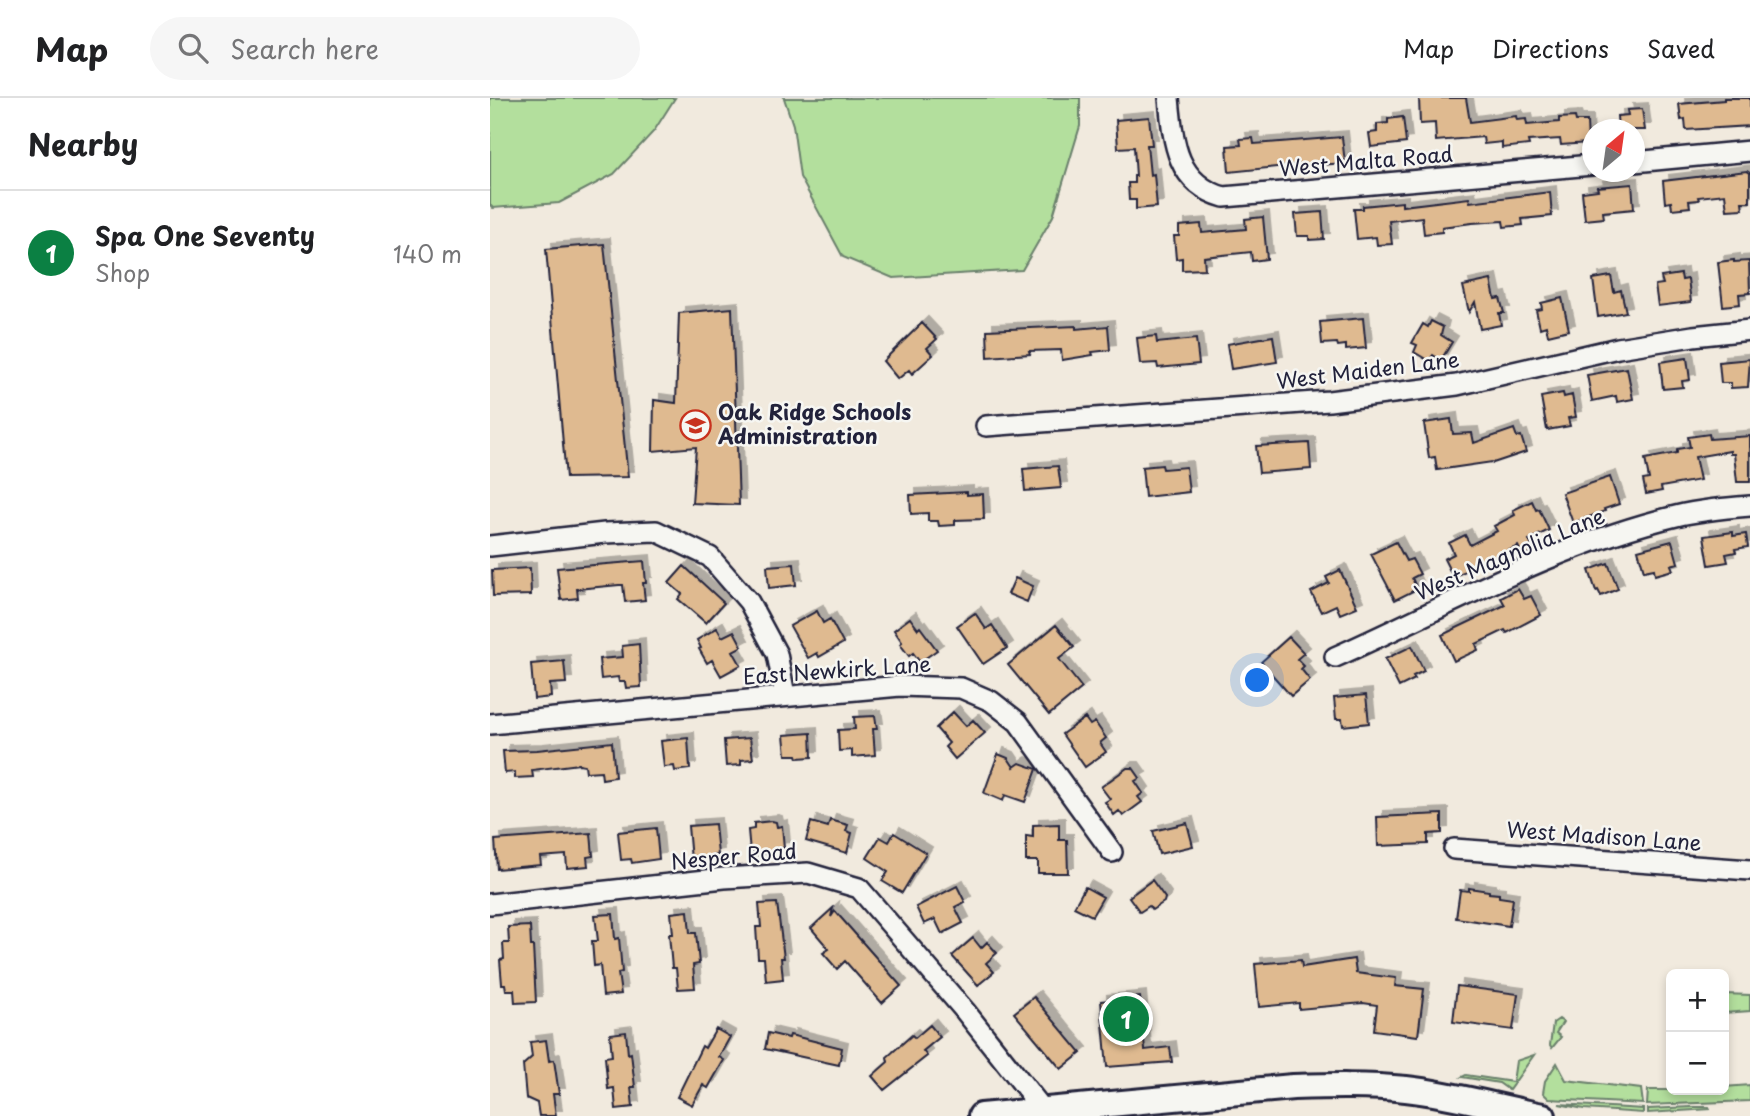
<!DOCTYPE html>
<meta charset="utf-8">
<style>
:root{--surface:#fff;--page:#f6f6f6;--text:#202124;--muted:#757577;--line:#e0e0e0;--accent:#0b8043}
body{margin:0;font-family:"Playpen Sans",sans-serif;background:var(--page);color:var(--text)}
.controls{position:absolute;right:21px;bottom:21px;display:grid;overflow:hidden;border-radius:10px;box-shadow:0 4px 10px #0003}
.controls button{width:63px;height:63px;display:grid;place-items:center;padding:0;border:0;border-bottom:2px solid var(--line);background:var(--surface);color:var(--text);font:35px sans-serif}
.compass{position:absolute;left:1092px;top:21px;width:63px;height:63px;border-radius:50%;background:var(--surface);box-shadow:0 4px 10px #0003;rotate:29deg}
.you{position:absolute;left:768px;top:583px;width:24px;height:24px;margin:-18px;border:5px solid #fff;border-radius:50%;background:#1a73e8;box-shadow:0 0 0 10px #1a73e833}
.badge{display:grid;place-items:center;width:46px;height:46px;border-radius:50%;background:var(--accent);color:#fff;font-size:23px;font-weight:700}
.pin{position:absolute;translate:-50% -50%;border:4px solid #fff;box-shadow:0 2px 7px #0006}
.list{margin:0;padding:0;list-style:none}
h2{display:flex;justify-content:space-between;align-items:center;height:91px;margin:0;padding:0 28px;font-size:30px}
h2 small{font-size:23px;font-weight:400;color:var(--muted)}
.list li{display:grid;grid-template-columns:46px 1fr auto;gap:21px;align-items:center;box-sizing:border-box;height:126px;padding:0 28px;border-top:2px solid var(--line)}
.list b{display:block;font-size:26px;white-space:nowrap}
.list p{margin:0;font-size:23px;white-space:nowrap;color:var(--muted)}
.list em{font-size:23px;font-style:normal;color:var(--muted)}
.icon{flex:none;width:38px;height:38px;fill:none;stroke:currentColor;stroke-width:2;stroke-linecap:round;stroke-linejoin:round}
.map{position:relative;flex:none;width:1260px;height:1018px;overflow:hidden}
header{display:flex;align-items:center;gap:42px;box-sizing:border-box;height:98px;padding:0 35px;background:var(--surface);border-bottom:2px solid var(--line)}
header strong{font-size:33px}
nav{display:flex;gap:38px;margin-inline-start:auto;font-size:24px}
.search{width:490px;height:63px;background:var(--page);display:flex;align-items:center;gap:18px;box-sizing:border-box;padding:0 24px;border-radius:38px;color:var(--muted);font-size:26px}
main{display:flex}
aside{flex:1;background:var(--surface)}
.map>svg:first-child{display:block}
</style>
<header>
<strong>Map</strong>
<div class="search"><svg class="icon" aria-label="search" viewBox="0 0 24 24"><circle cx="10" cy="10" r="6"/><path d="M15 15l6 6"/></svg>Search here</div>
<nav><a>Map</a><a>Directions</a><a>Saved</a></nav>
</header>
<main>
<aside>
<h2>Nearby<small></small></h2>
<ul class="list">
<li><span class="badge">1</span><div><b>Spa One Seventy</b><p>Shop</p></div><em>140 m</em></li>
</ul>
</aside>
<div class="map">
<svg width="1260" height="1018" viewBox="0 0 1260 1018">
<defs>
<filter id="shadow"><feDropShadow dx="6" dy="-6" stdDeviation="0" flood-color="#0004"/></filter>
</defs>
<rect width="100%" height="100%" fill="#f1eade"/>
<filter id="ink" filterUnits="userSpaceOnUse"><feTurbulence type="fractalNoise" baseFrequency=".0143" numOctaves="2"/><feDisplacementMap in="SourceGraphic" scale="14" xChannelSelector="R" yChannelSelector="G"/><feConvolveMatrix kernelMatrix="1 2 1 2 8 2 1 2 1" color-interpolation-filters="sRGB"/></filter>
<g filter="url(#ink)">
<path fill="#b3df9d" stroke="#6a806c" stroke-width="2" d="M0,0H185L164,33L124,76L69,105L3,110L0,107Z
M294,0H590V28L563,118L532,172L403,180L353,159L310,79L303,27Z
M1234,896L1260,897V913L1234,915Z
M1069,921L1073,924L1066,935L1071,939L1062,950L1060,947L1063,925Z
M1044,957L1019,992L1009,985L972,979L976,977L1023,984L1026,963Z
M1067,965L1076,982L1151,991L1153,1006L1059,1001L1053,995L1055,983Z
M1260,987V1003L1157,1007L1158,992H1234V989Z
M1069,1006L1153,1011V1015L1094,1011Z
M1202,1009H1219L1220,1011L1158,1015V1011Z"/>
<path fill="#dfba90" stroke="#22223b" stroke-width="2" filter="url(#shadow)" d="M929,0H976L980,24L1026,18L1027,22L1036,21L1037,27L1069,24V20L1085,19L1086,23H1097L1098,45L1071,47L1070,41L1038,43L1039,47L1012,50V44L994,46L993,39L946,43L945,25L930,26Z
M1234,0H1260V28L1196,32L1195,21L1191,22L1189,6L1234,2Z
M1152,11L1155,32H1128L1127,18L1138,17L1137,12Z
M659,19L662,47H657L660,77L664,76L667,109L646,111V102H639L638,85H644V78H646L644,49L628,50L626,22Z
M913,19L916,45L881,49L879,35L887,34V26L898,25V21Z
M852,39L855,65L816,68L815,66L739,74L737,48L751,47L750,41L763,40L764,46Z
M1257,73L1260,75V104H1252L1253,111L1237,112L1235,96L1208,99L1209,102L1199,103L1200,109L1182,111L1181,104L1175,105L1173,83Z
M1142,86L1144,111L1113,114L1114,120L1095,122L1092,94L1108,92L1107,89Z
M1060,94L1062,118L1032,121L1033,127L1014,129L1013,123L982,125L952,129V134L934,136L932,119L899,123L902,146L887,147L886,139L867,141L864,111H873V108L912,104V108L979,100L980,104Z
M832,114L834,141L819,142V138H807L805,116Z
M773,119L777,161L762,163L761,154L714,159L715,171L692,172V160L686,161L684,138H689V128L711,126L712,135L756,131L755,121Z
M114,146L138,379L76,380L56,151Z
M1244,162V164L1259,163L1260,195L1249,196L1250,206L1233,208L1228,164Z
M1191,176L1192,182L1198,181L1201,204L1168,208L1165,187L1173,186L1171,179Z
M1121,178L1124,194L1131,192L1136,214L1108,219L1103,181Z
M1001,182L1005,201L1010,200L1014,215H1009L1011,227L990,231L985,204L979,214L973,188Z
M1072,200L1079,232L1058,237L1056,228L1050,230L1046,212L1052,211L1051,205Z
M242,210L249,407L202,405L206,349L163,353L164,302L186,305L189,215Z
M873,220L876,250L856,252V247L848,248L847,245L832,246L830,224Z
M941,223L953,229L951,237L962,244L951,262L943,257L939,263L924,254L927,247L922,245L933,226L938,229Z
M432,225L447,241L437,250L443,257L422,276L419,272L408,281L393,263Z
M586,228V231L618,228L620,252L602,254L603,257L572,262L571,252L539,253L540,256L498,259L497,232Z
M666,238L667,245L706,241L709,266L668,270L667,265L650,266L647,240Z
M783,238L787,264L741,271L737,246Z
M1197,260L1200,282L1192,283L1193,289L1173,291L1170,264Z
M1260,261L1258,289L1241,290V285H1231L1229,264Z
M1137,270L1143,301L1127,304L1126,298L1102,303L1097,277Z
M1073,295L1074,299L1082,297L1086,319L1078,320L1080,328L1057,332L1051,299Z
M961,321L963,336L982,335L984,345L1024,331L1027,339L1031,338L1036,354L1003,365L1002,364L947,372L945,359L939,360L934,325Z
M1219,336L1220,341L1260,338V384H1247L1244,356H1240V353L1205,359L1210,382L1171,389L1172,393L1156,396L1153,382L1159,381L1155,361L1187,355V351L1200,349L1198,339Z
M819,345L821,371L769,375L766,348Z
M672,367L673,371L696,369L699,394L655,399L652,369Z
M568,368L571,390L535,393L533,371Z
M1120,379L1129,406L1114,411L1115,413L1083,425L1072,395Z
M477,394V397L493,396L494,421L465,422V427L449,428L448,423H438V415L421,416L420,397Z
M1042,403L1046,412L1049,411L1059,432L1039,442L1044,453L1033,458L1028,448L963,479L954,461L964,456L959,445L975,437L980,447L1007,433L1004,428L1025,417L1023,412Z
M1243,434V438L1256,436L1258,449L1245,451L1246,454L1236,456L1238,464L1219,467L1214,438Z
M1182,443L1188,465L1181,467L1183,472L1165,477L1164,471L1154,473L1148,452Z
M906,444L916,463L922,461L930,476L922,480L927,491L905,502L881,456Z
M154,463L156,485H153L155,502L135,504L133,487H129L87,491L88,500L71,502L67,470Z
M1118,465L1128,491L1111,498L1108,492L1106,493L1099,472Z
M304,466L306,487L279,490L277,468Z
M194,468L234,505L216,525L188,501L192,496L179,485Z
M40,470L41,497L3,498L2,472Z
M850,472L867,509L850,516L846,507L831,514L821,494L839,485L836,479Z
M525,480L543,488L537,504L518,496Z
M1028,491L1034,501L1041,498L1051,517L1017,535L1015,532L986,546L988,552L964,563L952,537L1015,507L1011,500Z
M327,513L333,525L340,521L353,545L329,559L327,555L318,560L300,528Z
M485,515L496,531L502,527L517,550L493,566L467,528Z
M420,520L428,531L430,529L447,552L430,564L423,555L419,558L410,546L412,544L404,532Z
M566,527L584,549L569,561L592,590L559,617L518,567Z
M227,530L232,539L244,533L252,548L243,553L251,567L231,578L222,562L217,565L209,551L211,550L207,542Z
M799,539L814,555L807,561L814,568L811,571L820,582L801,598L771,564Z
M149,546L151,589L136,590L135,584H129L128,579L111,581L109,561L133,559L132,548Z
M922,548L934,573L923,578L925,581L909,589L895,561Z
M74,563L76,585L60,586L61,599L44,601L41,566Z
M876,597L879,625L853,628L852,621H846L844,600Z
M463,614L476,628L483,622L495,635L465,661L455,649L459,645L446,630Z
M385,618L387,631H383L385,657L362,659V652L349,653L348,632L365,631L364,619Z
M595,620L600,627L605,624L616,640L610,645L616,654L595,669L572,636Z
M321,635L322,659L308,660L307,657H296L294,637Z
M198,640L200,671L185,673L184,668L174,669L171,643Z
M260,640L263,661L251,662V667L236,668L234,642Z
M122,644L125,679L112,681L111,673L96,674L95,667L89,666L42,672L43,679L25,680V674L15,675L13,653L47,652Z
M508,656L518,660L524,669L530,665L547,671L535,704L515,697L513,703L494,695Z
M637,670H643L650,680L645,683L653,695L648,699L652,704L633,718L629,713L624,717L615,704L620,701L611,689Z
M952,716V735L938,736V746L888,748L887,719Z
M340,722L358,727L356,733L362,735L357,755L316,743L321,724L338,729Z
M282,723L286,724L287,729L292,728L294,750L283,751V755L266,757V753L260,754L258,732L264,731V725Z
M697,725L703,748L669,756L663,733Z
M225,726L228,757L201,762L198,728Z
M569,726V742H577L578,775H548V763H536V738L543,739V727Z
M166,730L169,761L142,765L141,761L131,762L128,734Z
M101,735L103,758L97,759L98,768L77,770L76,757L50,759L51,767L7,771L5,742Z
M404,735L436,755L412,795L392,783L398,774L377,760L390,739L399,744Z
M662,782L675,800L674,804L662,812L659,808L650,814L639,799Z
M467,788L475,804L465,809L473,825L452,836L445,821L434,826L426,809Z
M595,789L613,799L602,818L584,809Z
M979,790L999,793V795L1009,796V799L1023,801L1019,828L966,820L970,792L979,793Z
M287,805L294,860H291L293,881L276,883L274,860H268L266,829H271L269,806Z
M343,810L341,819L345,813L411,888L392,905L355,863L347,871L333,855L339,851L321,830Z
M198,813L200,835H206L209,866L203,867L205,890L188,891L186,870H182L179,836H183L181,815Z
M123,816L125,841L129,840L132,874L128,875L131,896L113,898L110,867L104,868L102,843H108L105,817Z
M40,828L41,848H43L46,904L25,905L24,892H16L15,886H12L10,862L14,861L13,845H19L18,829Z
M483,840L491,850L497,844L507,855L496,865L504,874L488,887L462,858Z
M864,861L866,875L906,880L905,888L934,891L928,938L884,932L887,907L873,905L809,911V905L769,909L765,866L811,862L812,869Z
M967,888L1028,896L1023,932L963,924Z
M544,899L591,955L571,971L524,915Z
M650,899L655,952L680,949L682,964L617,969L611,903Z
M440,927L450,939L433,953L437,958L394,992L382,978L398,964L397,959L422,937L425,940Z
M226,931L240,939L229,959L234,962L218,990L213,987L202,1007L187,999L212,948L215,950Z
M136,934L138,956L141,955L145,989H141L143,1009L126,1011L124,990L118,991L115,959L122,958L120,936Z
M278,935L299,940L300,937L352,950L349,967L275,951Z
M56,942L59,963L64,962L69,996H63L66,1018H49L47,1005L36,1000L33,967L42,959L40,944Z"/>
<g fill="none" stroke-linecap="round" stroke-linejoin="round">
<defs>
<path id="minor" d="M679,0C683,43 686,86 734,99L1102,67
M1144,64L1260,53
M496,328L839,303L967,287L1128,250L1203,238L1260,232
M0,448L115,435L166,433L220,459L259,504L287,556L295,597
M845,559C957,509 1065,447 1186,418C1210,412 1235,410 1260,408
M0,626L410,588L471,590L501,603L528,624L622,754
M964,751L1260,772
M0,806L234,780L318,775L369,790L475,913L554,1013"/>
<path id="tertiary" d="M491,1018L803,989C840,988 878,987 916,991C962,996 1007,1009 1053,1018"/>
</defs>
<use href="#minor" stroke="#22223b" stroke-width="24"/>
<use href="#tertiary" stroke="#22223b" stroke-width="30"/>
<use href="#minor" stroke="#f6f6f2" stroke-width="19"/>
<use href="#tertiary" stroke="#f6f6f2" stroke-width="24"/>
</g>
</g>
<defs>
<symbol id="school-ring" viewBox="-11 -11 22 22"><circle r="9.5" fill="#f6f6f2" stroke="#c8321e" stroke-width="1.5"/><path d="M0-5L7-2L0 1L-7-2ZM-4 1L0 2.5L4 1V4Q0 6-4 4Z" fill="#c8321e"/></symbol>
</defs>
<g fill-rule="evenodd">
<use href="#school-ring" x="188" y="310" width="35" height="35"/>
</g>
<g text-anchor="middle" stroke-width="5" stroke-linejoin="round" paint-order="stroke">
<g font-size="21" fill="#22223b" stroke="#f6f6f2">
<text transform="translate(876 64) rotate(-5)" y="7">West Malta Road</text>
<text transform="translate(878 273) rotate(-7)" y="7">West Maiden Lane</text>
<text transform="translate(1020 457) rotate(-23)" y="7">West Magnolia Lane</text>
<text transform="translate(347 573) rotate(-4)" y="7">East Newkirk Lane</text>
<text transform="translate(1114 739) rotate(4)" y="7">West Madison Lane</text>
<text transform="translate(244 759) rotate(-5)" y="7">Nesper Road</text>
</g>
<g font-size="21" font-weight="bold" fill="#22223b" stroke="#f6f6f2" text-anchor="start">
<text x="228" y="322">Oak Ridge Schools<tspan x="228" dy="24">Administration</tspan></text>
</g>
</g>
</svg>
<div class="controls">
<button>+</button>
<button>−</button>
</div>
<svg class="compass" viewBox="-18 -18 36 36"><path d="M0-13l5 13h-10z" fill="#e53935"/><path d="M0 13l5-13h-10z" fill="#757577"/></svg>
<div class="you"></div>
<div class="pin badge" style="left:636px;top:921px">1</div>
</div>
</main>
